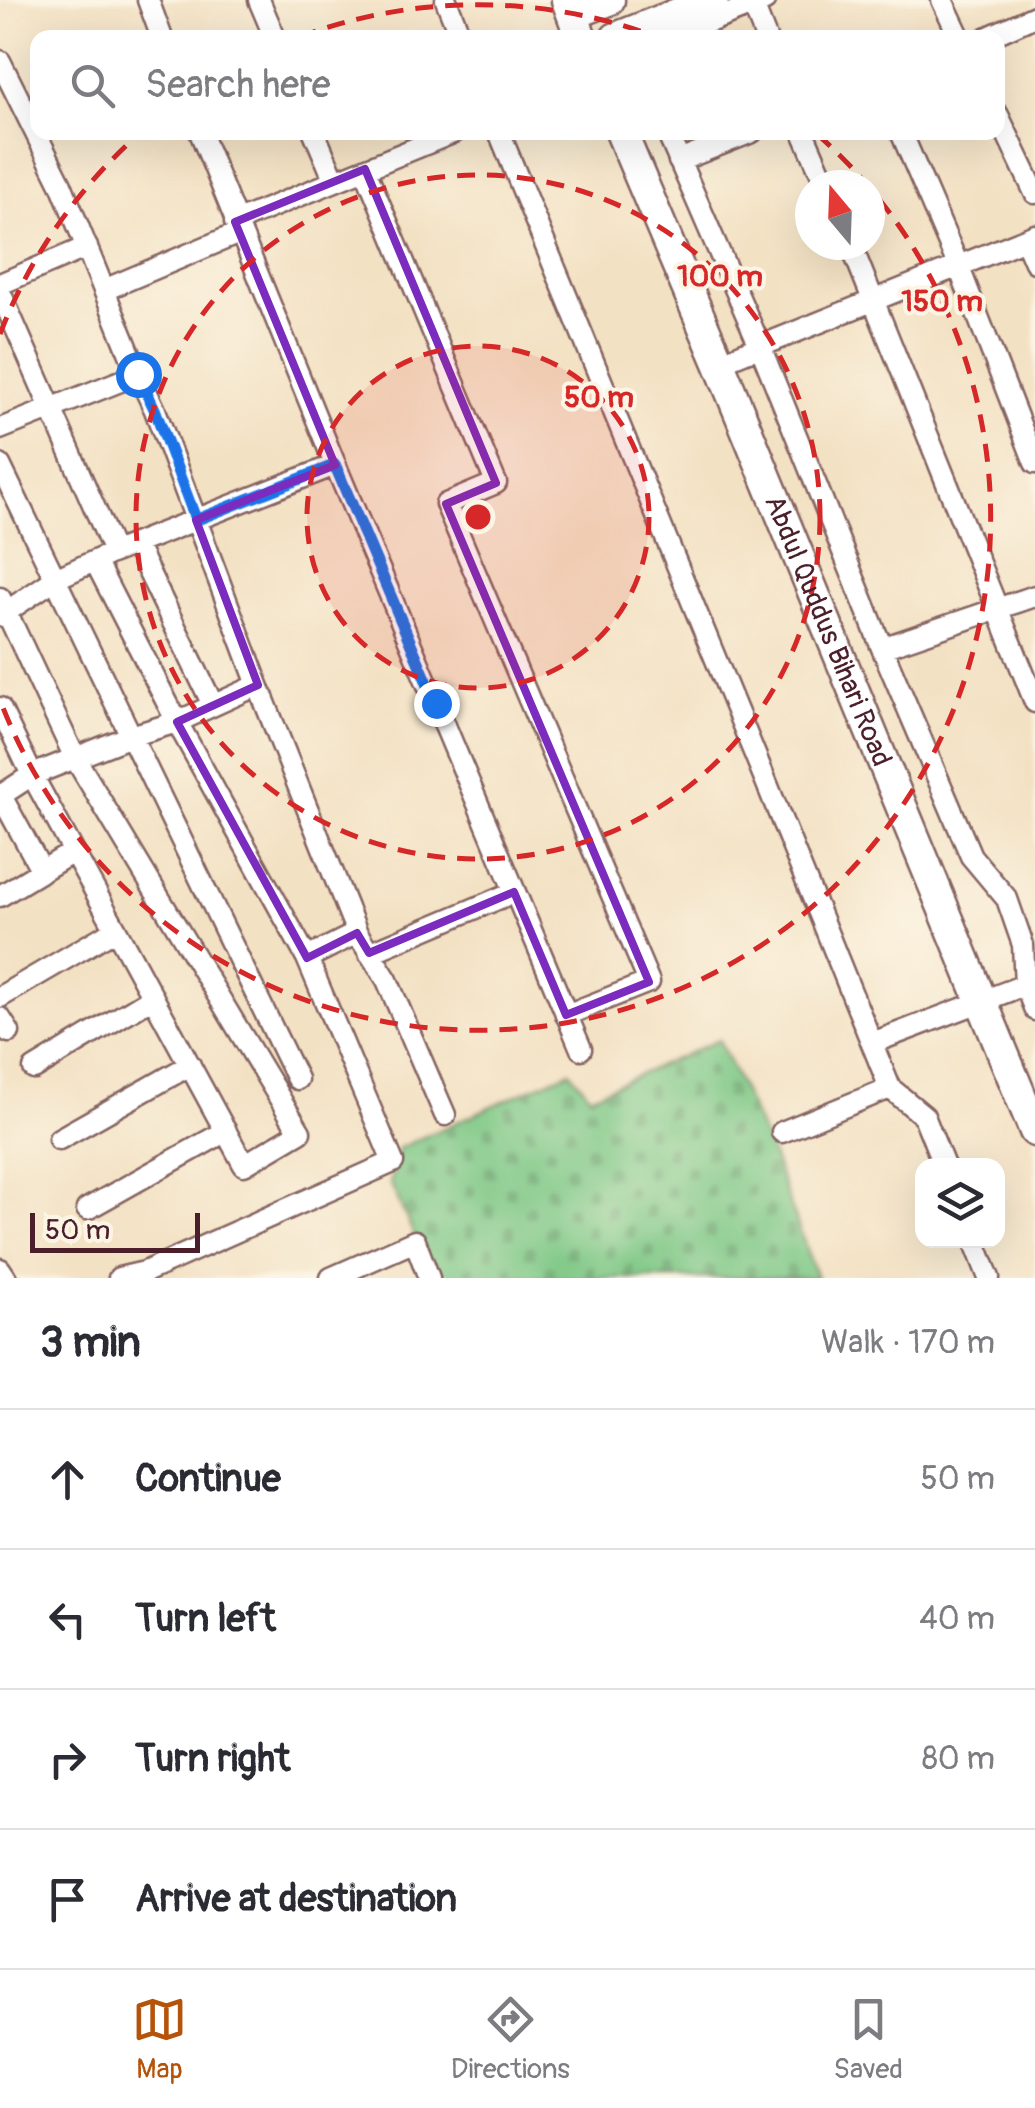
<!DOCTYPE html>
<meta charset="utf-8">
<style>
:root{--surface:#fff;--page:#f2f2f3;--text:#2b2b33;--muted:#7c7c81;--line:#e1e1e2;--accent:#b45309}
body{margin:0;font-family:Pangolin,sans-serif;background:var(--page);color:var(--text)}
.controls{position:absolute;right:30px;bottom:30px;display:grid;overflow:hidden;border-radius:20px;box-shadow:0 10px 40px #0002}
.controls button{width:90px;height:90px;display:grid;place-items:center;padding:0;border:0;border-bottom:2px solid var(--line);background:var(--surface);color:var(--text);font:50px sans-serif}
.compass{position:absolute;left:795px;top:170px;width:90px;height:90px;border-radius:50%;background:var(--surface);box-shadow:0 10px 40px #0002;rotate:341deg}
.scale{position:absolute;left:30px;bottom:25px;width:170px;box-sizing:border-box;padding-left:10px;border:5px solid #4a1f2b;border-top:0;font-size:28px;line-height:35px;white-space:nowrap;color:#4a1f2b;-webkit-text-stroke:8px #fcf5e5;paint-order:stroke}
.stop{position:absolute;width:30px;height:30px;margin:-22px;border:8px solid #1a73e8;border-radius:50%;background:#fff}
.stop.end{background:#1a73e8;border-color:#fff;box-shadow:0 2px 10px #0008}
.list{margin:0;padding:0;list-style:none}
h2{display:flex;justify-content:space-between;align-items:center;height:130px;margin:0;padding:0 40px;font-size:42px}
h2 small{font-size:32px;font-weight:400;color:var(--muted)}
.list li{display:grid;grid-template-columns:65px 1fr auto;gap:30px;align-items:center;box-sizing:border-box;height:140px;padding:0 40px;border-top:2px solid var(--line)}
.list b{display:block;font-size:38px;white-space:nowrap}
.list em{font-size:32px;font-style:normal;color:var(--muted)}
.icon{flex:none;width:55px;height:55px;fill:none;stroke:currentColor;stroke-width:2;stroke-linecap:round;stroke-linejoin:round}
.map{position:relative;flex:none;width:1035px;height:1278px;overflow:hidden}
.search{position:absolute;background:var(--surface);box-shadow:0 10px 40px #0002;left:30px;right:30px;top:30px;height:110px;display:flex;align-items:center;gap:25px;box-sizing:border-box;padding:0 35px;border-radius:20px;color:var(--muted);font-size:38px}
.sheet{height:690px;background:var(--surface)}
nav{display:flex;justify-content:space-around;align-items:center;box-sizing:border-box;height:140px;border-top:2px solid var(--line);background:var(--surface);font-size:28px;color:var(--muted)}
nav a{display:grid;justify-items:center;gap:5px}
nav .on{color:var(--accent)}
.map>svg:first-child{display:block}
</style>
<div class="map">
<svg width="1035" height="1278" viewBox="0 0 1035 1278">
<defs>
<pattern id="cemetery-stones" width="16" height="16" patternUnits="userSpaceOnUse" patternTransform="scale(2.5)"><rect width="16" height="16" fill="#7dc785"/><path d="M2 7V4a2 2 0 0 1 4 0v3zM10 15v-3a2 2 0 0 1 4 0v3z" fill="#6eaa73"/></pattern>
</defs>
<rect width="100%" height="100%" fill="#fcf5e5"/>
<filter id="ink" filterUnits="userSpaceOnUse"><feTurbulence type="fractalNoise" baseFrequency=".01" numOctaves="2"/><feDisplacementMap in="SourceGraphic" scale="20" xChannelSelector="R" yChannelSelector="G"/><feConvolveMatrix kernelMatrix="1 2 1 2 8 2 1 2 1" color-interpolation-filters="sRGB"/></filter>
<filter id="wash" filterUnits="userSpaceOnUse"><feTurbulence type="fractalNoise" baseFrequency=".0048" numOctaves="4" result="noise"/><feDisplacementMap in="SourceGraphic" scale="40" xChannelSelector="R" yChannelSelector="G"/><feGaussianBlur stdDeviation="2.25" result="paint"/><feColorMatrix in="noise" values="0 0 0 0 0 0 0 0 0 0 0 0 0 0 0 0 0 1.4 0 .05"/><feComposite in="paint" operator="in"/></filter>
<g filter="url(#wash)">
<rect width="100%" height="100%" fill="#f3e1c3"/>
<path fill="url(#cemetery-stones)" stroke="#647358" stroke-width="2.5" d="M719,1040L770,1150L817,1278H434L390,1183L399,1148L570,1071L590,1096Z"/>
</g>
<g filter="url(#ink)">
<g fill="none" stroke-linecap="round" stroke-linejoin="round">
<defs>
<path id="minor" d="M148,0L162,38
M259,0L275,38
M446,0L461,38
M751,0L766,38
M942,0L960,38
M668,38L765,0
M986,38L1035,16
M0,61L61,184L138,374L155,410L258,685L357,933L387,980L445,1115
M998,115L1035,193
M200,132L332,457L581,1049
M314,132L335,181
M499,132L765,779L890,1088L782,1132
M667,132L760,346L882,648L971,856L1007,899L1023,945L1025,985L1035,1010
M803,132L826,185
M901,132L958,265L1035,463
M679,161L752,132
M365,169L496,483L446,504L649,982L566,1015
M235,222L455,132
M1025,239L1035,262
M851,245L1035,702
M0,284L87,247
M104,290L239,233
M0,292L114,552
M719,363L1035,235
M0,429L138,374
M0,465L297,1079
M135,544L213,705
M95,561L177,722L307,958L393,1162L145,1272L119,1278
M0,598L75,758L300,1132L244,1165L32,775L0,708
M0,616L55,579L114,552L335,465
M882,648L1035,596
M0,794L42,871
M0,796L32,775L131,736L177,722L258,685
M0,896L73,852
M369,953L514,892
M307,958L357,933
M0,997L116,929
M0,1018L9,1032
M872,1043L1035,981
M34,1069L153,997
M890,1088L924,1116L944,1166
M59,1139L190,1065
M87,1209L226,1131
M974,1240L989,1278
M0,1269L6,1278
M331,1278L415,1241L429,1278"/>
<g id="secondary">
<path d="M567,0L581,38"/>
<path d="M573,14L609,0"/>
<path d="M616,38L713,0"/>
<path id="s1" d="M621,132L719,363L1035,1131"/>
</g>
</defs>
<use href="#minor" stroke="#856360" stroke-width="25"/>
<use href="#secondary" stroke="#856360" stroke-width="35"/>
<use href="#minor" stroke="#fff" stroke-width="20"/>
<use href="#secondary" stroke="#fff" stroke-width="30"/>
</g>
</g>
<g fill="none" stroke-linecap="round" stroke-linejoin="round" filter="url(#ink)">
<path stroke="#1a73e8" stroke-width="12" d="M138,374L155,410L196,520L335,465L436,703"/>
</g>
<path fill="none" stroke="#7b2cbf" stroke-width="8" stroke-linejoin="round" d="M365,169L496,483L446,504L649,982L566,1015L514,892L369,953L357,933L307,958L177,722L258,685L196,520L335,465L235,222Z"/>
<circle cx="478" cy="517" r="171" fill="#d62828" fill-opacity=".12"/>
<g fill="none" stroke="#d62828" stroke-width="5" stroke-dasharray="18 12">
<circle cx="478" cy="517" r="171"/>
<circle cx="478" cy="517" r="342"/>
<path d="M0 334A512 512 0 0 1 139 134M299 37A512 512 0 0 1 657 37M817 134A512 512 0 1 1 0 700"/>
</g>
<g text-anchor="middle" stroke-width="8" stroke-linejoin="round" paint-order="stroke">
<g font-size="28" fill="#4a1f2b" stroke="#fcf5e5">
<text dy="10" stroke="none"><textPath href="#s1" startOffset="540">Abdul Quddus Bihari Road</textPath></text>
</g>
</g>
<circle cx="478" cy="517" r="15" fill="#d62828" stroke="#fcf5e5" stroke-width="5"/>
<g font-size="30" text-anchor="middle" font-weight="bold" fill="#d62828" stroke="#fcf5e5" stroke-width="8" stroke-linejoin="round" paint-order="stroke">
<text x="720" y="286">100 m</text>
<text x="942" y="311">150 m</text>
<text x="599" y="407">50 m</text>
</g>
</svg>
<div class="controls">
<button><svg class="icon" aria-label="layers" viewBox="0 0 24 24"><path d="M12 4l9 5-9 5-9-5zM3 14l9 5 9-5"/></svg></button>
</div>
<svg class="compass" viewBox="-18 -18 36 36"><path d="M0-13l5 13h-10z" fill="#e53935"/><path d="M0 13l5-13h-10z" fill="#7c7c81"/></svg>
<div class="scale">50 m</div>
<div class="stop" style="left:138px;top:374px"></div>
<div class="stop end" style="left:436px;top:703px"></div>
<div class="search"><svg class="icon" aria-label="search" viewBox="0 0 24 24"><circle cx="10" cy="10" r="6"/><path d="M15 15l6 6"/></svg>Search here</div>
</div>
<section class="sheet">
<h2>3 min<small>Walk · 170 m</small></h2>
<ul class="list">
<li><svg class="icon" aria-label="ahead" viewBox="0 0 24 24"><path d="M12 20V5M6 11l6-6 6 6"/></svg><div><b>Continue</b></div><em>50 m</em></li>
<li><svg class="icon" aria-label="left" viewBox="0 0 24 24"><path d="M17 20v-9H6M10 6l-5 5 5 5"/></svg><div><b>Turn left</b></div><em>40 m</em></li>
<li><svg class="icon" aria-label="right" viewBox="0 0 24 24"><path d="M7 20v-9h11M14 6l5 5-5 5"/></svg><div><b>Turn right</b></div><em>80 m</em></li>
<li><svg class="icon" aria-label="arrive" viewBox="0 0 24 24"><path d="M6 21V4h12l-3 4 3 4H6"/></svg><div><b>Arrive at destination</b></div></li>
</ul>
</section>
<nav>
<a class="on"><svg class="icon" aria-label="map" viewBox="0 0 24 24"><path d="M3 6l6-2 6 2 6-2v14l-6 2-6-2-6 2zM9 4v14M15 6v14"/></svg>Map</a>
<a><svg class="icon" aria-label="directions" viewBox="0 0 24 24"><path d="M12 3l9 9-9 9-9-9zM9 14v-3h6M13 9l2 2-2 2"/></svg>Directions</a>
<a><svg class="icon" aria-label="saved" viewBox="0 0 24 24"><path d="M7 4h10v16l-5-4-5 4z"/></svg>Saved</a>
</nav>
